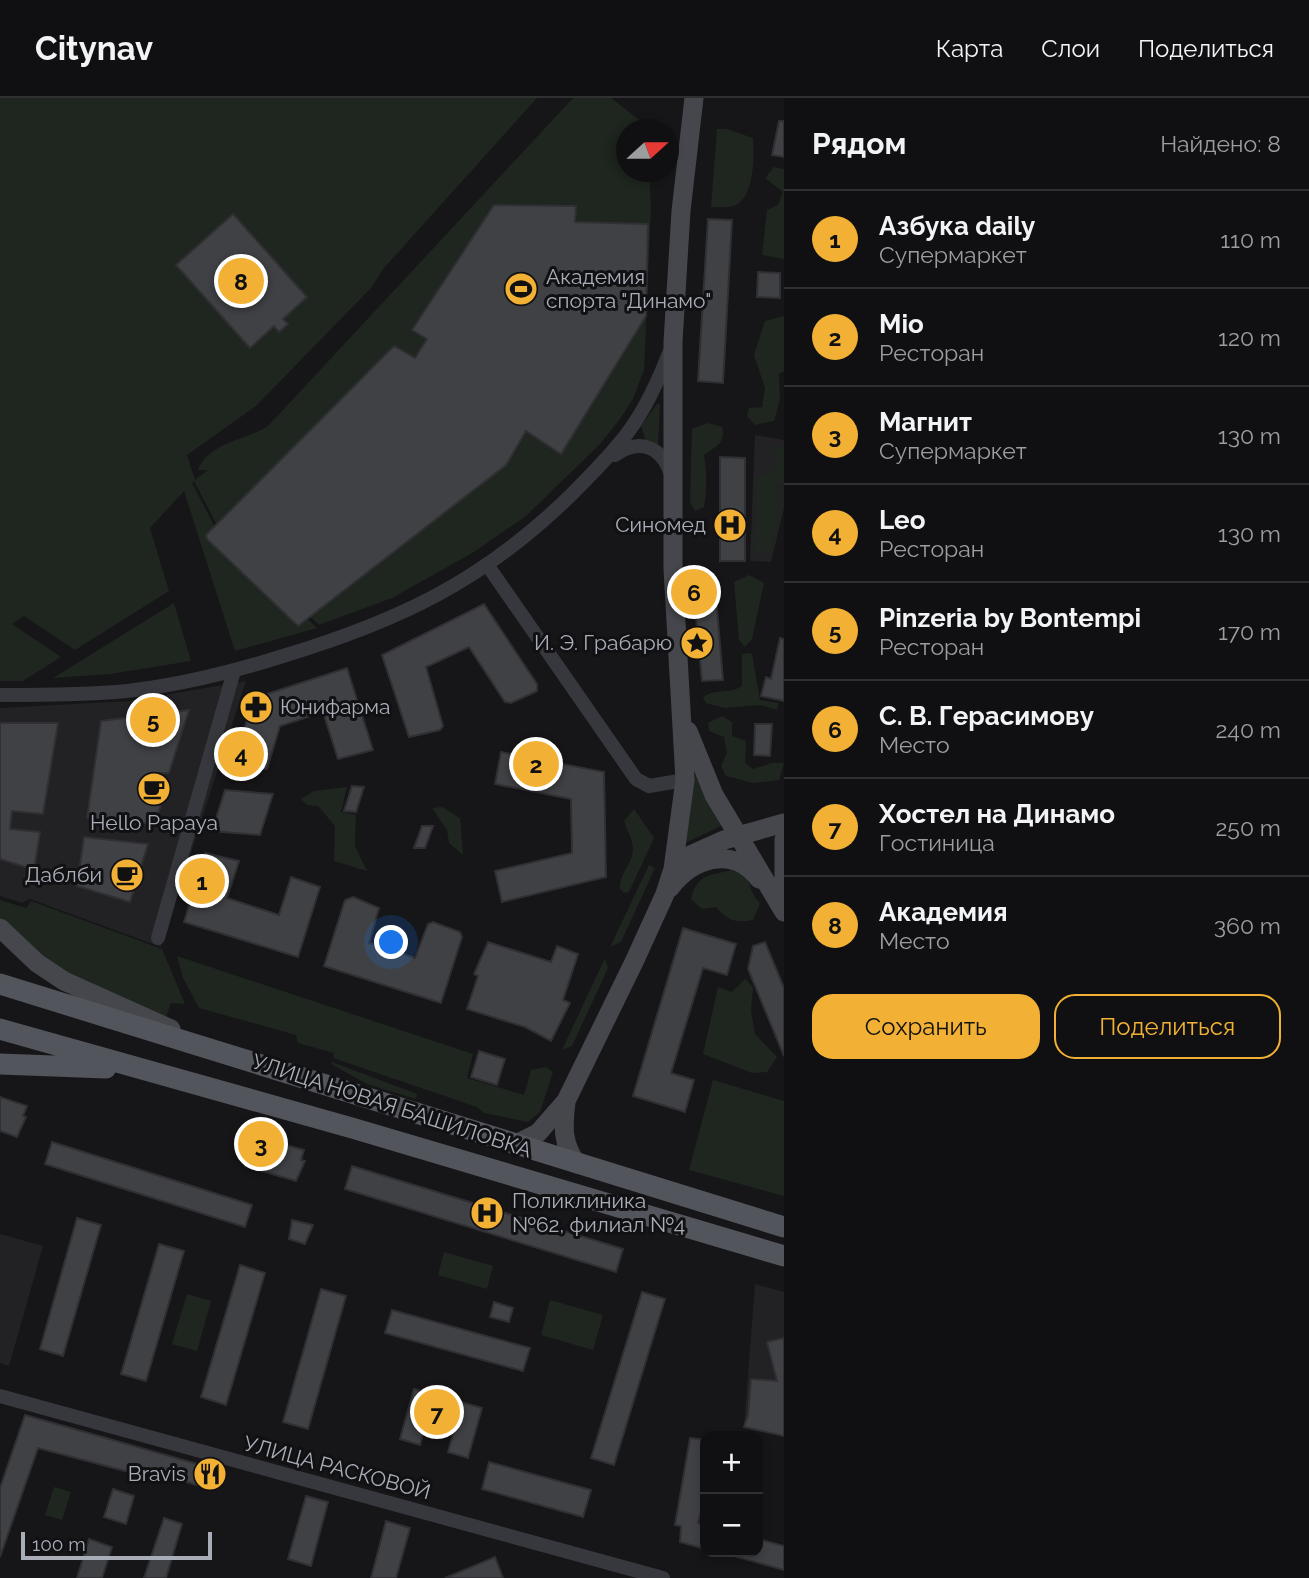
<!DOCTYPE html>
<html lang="ru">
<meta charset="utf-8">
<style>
:root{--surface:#101012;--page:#19191b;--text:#f1f3f6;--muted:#9c9d9f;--line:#303032;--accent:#f2b134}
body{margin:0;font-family:Raleway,sans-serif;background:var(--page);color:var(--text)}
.controls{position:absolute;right:21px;bottom:21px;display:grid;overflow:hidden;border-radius:14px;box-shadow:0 4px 10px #0003}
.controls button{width:63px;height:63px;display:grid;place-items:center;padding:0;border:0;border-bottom:2px solid var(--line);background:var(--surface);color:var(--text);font:35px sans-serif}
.compass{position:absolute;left:616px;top:21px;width:63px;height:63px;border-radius:50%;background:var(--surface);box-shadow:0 4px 10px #0003;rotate:69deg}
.scale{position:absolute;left:21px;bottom:18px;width:191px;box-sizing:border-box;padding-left:7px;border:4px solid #a8adb8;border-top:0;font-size:19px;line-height:24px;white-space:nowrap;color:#a8adb8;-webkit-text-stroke:5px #111113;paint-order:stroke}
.you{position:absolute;left:392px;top:845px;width:24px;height:24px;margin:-18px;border:5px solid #fff;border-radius:50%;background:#1a73e8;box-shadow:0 0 0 10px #1a73e833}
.badge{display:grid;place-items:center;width:46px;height:46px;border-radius:50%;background:var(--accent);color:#111;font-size:23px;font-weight:700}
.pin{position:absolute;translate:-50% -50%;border:4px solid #fff;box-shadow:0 2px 7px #0006}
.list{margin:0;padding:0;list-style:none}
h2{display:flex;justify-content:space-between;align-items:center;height:91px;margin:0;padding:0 28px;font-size:30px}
h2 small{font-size:23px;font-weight:400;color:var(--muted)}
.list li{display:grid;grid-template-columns:46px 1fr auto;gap:21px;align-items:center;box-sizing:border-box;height:98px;padding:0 28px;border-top:2px solid var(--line)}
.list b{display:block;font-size:26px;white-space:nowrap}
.list p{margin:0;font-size:23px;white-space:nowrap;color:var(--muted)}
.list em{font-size:23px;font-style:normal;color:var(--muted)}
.actions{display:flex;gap:14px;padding:21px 28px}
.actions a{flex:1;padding:16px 0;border:2px solid var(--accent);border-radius:21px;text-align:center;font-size:24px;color:var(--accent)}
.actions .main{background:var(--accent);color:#111}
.map{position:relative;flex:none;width:784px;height:1480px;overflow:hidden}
header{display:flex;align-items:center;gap:42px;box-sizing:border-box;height:98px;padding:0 35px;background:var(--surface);border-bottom:2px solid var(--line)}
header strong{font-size:33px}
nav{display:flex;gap:38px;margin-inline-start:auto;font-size:24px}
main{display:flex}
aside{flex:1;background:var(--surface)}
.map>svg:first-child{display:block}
</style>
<header>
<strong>Citynav</strong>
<nav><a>Карта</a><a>Слои</a><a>Поделиться</a></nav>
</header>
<main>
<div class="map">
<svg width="784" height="1480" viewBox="0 0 784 1480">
<rect width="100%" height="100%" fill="#161618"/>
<path fill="#222225" d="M755,337L784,342V410L771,464L750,463Z
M246,583L161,849L30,801L22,805L0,798V610L130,603Z
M0,1136L43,1148L9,1268L0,1265Z
M755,1186L784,1194V1338L744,1329Z"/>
<path fill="#1e261f" d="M0,0H537L384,170L371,190L256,308L187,357L195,382L208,372H198C208,344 249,342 269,327L573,0H611L646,27L647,31L626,32V74H649L651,110L644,272L633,301L620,321L599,347L526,418L474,454L392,500L319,527L219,431L194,383L192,385L217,433L317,530L235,553L184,393L150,430L169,493L75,552L24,518L12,526L61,559L23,583H0Z
M717,31H727L753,40C754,59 755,99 734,108C727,110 718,109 711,109Z
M774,69L784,71V161L762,157L767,112L778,107L783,94L765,80Z
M784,218V273L779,276L780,301L774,323L755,327L747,318L749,310L762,309L765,290L754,257L765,223Z
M657,306H660L658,347L646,343L641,328Z
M708,325L722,329C726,346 716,348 704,357C707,375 707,391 704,409L695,413L690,404L692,331Z
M772,347L784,350V384L777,389L778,422L770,454L761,456L753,451L757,414L755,381L767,375L777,364Z
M749,477L764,485L752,541L745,549L739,542L734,484Z
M174,505L191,563L110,576L53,580Z
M748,555L752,556L760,602L778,605L777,612L760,607L725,610L706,605L703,599C715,590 729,597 742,588V556Z
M722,618L732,624V638L746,643L745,665L753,671L772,665H784L779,682L753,685L726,678L721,668L727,655L724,639L709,633L708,625Z
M689,666L721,728L683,746Z
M347,689L341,714L356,717L355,748L367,773L334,763L335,728L318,708L307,707L301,701L314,693Z
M442,709L460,720L463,757L449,745L447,732L432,710Z
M634,711L654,740L629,794L624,795L620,791C619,775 632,767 633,752C633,742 627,733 624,723Z
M649,767L655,770L621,844L610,849Z
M731,772C756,778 745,791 760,805L753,822C735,825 728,823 716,809L702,811L691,801C697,776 709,778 731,772Z
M0,802L26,810L31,803L162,851L185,906L171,905L166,919L77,882L41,858L0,820Z
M177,858L473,956L467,980L524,997L531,972L546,969L553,974L540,1014L528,1024L484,1015L477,1009L333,960L334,955L298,945L296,937L199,910L183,880Z
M605,860L608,870L572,948L562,952Z
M745,881L753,889L751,913L755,936L777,959L767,974L752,975L703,956L718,889L732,894Z
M332,964L417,996L416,1001L367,986L331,966Z
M713,982L784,1003V1098L689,1072Z
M444,1154L493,1168L487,1191L438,1177Z
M187,1196L211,1203L197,1253L172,1246Z
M550,1202L603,1217L593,1252L541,1237Z
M54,1389L71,1394L62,1422L45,1417Z"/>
<path fill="#404145" stroke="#303034" stroke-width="2" d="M779,23H784V59L772,57Z
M494,107L576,108L575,124L648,126L646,218L561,356L526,333L506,367L298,528L207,441L206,437L394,248L415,260L427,241L412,232Z
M233,116L307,199L283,221L288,226L279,234L274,228L250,250L176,167Z
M708,121L732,122L723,285L698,283Z
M758,174L780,175V200L757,199Z
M720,359L745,360V463H720Z
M714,476L723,582L702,583L693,487H696L695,478Z
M484,506L537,586V593L511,605L505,604L469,549L426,569L443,628L440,632L409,639L382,557Z
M780,540L784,541V603L761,598L766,579L771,581Z
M347,570L373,652L338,661L323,614L280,628L267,671L231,672L254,600Z
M189,612L169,675H159V685L167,686L155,726L87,720L101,623Z
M0,625H58L43,716L12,713L10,731L40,734L34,772L0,761Z
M755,626H772L770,658L754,657Z
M501,654L604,674L606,779L502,804L495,773L572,755L571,701L495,686Z
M352,688L364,689L356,714L344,713Z
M225,692L273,696L260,737L212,733Z
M422,728H433L425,750H414Z
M84,739L148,746L130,804L77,788Z
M205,755L239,763L227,800L279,817L291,779L320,789L298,859L184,824Z
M353,799L379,810L369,845L415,860L428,826L433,824L460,834L462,839L441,905L324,868L345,802Z
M683,830L736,846L727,877L703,870L671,975L694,982L685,1014L633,998Z
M488,844L551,864L557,848L578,856L563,902L570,905L551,943L525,929L467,911L478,878L474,876Z
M765,844L784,890V958L748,871L753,848Z
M479,953L505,961L497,987L471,979Z
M0,999L27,1008L23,1018L26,1019L17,1039L0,1033Z
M253,1038L304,1052L301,1062L305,1063L296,1083L245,1068L247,1058L244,1057Z
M52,1044L252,1107L245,1129L45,1066Z
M352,1068L623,1151L616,1174L345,1091Z
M77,1120L101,1127L63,1258L40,1251Z
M292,1122L313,1127L305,1146L289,1141Z
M159,1146L184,1153L146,1283L121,1276Z
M240,1167L265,1175L226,1307L201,1299Z
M321,1191L346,1198L308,1331L283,1324Z
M642,1194L665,1201L614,1367L591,1360Z
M494,1204L513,1210L509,1224L490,1219Z
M392,1212L530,1250L523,1273L385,1235Z
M784,1240V1338L744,1329L748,1317L751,1281L777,1283L767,1244Z
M414,1291L482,1310L468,1360L448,1354L455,1329L427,1321L420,1347L400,1341Z
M25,1317L215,1371L210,1391L146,1372L144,1378L38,1350L0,1459V1390Z
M690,1340L705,1342V1399L698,1425L705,1427V1451L680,1444L681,1428L675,1427Z
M489,1364L591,1392L583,1419L482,1391Z
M113,1391L134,1398L126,1426L104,1419Z
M306,1398L328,1404L311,1468L288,1461Z
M164,1420L182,1426L166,1480H144Z
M386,1423L410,1430L407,1441L396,1480H371Z
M89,1441L112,1449L102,1480H77Z
M758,1441L784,1448V1472L730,1457V1454H758Z
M495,1459L503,1480H445Z"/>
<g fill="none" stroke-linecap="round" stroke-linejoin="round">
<path stroke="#37383d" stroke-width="14" d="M615,357C639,340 662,348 671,377
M488,468L636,681L649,688L685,682
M0,597C43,597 85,597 127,593C180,587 232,574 283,558C399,523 483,483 571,397C622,346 643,323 669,255
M158,840L234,573
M0,1298L663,1480"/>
<path stroke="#45474d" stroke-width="19" d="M688,633L714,697L784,814
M784,741V792
M686,759L724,742L784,725
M670,790C693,760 733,747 759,781
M0,830L37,865L64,883L171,931
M566,1004C563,1028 562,1046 577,1066
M514,1047L538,1035L566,1003L634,864L665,796L673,771L685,682L673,471V244L681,113L694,0"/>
<path stroke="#53555c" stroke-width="21" d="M0,886L784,1129
M0,931L352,1030L784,1158
M0,966L106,970"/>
</g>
<defs>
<symbol id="stadium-disc" viewBox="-11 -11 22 22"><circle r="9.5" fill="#f2b134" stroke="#111113"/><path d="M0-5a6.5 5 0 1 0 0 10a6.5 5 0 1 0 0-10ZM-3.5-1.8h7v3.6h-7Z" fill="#111"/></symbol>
<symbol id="hospital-disc" viewBox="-11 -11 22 22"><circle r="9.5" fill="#f2b134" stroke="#111113"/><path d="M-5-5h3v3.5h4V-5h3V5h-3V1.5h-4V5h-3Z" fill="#111"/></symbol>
<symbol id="sight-disc" viewBox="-11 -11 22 22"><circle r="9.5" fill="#f2b134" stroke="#111113"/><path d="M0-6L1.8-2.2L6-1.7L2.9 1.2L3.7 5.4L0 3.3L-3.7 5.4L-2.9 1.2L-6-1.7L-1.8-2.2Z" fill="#111"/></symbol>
<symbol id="pharmacy-disc" viewBox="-11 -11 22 22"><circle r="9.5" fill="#f2b134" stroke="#111113"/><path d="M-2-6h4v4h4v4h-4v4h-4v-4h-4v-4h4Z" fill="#111"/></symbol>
<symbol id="cafe-disc" viewBox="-11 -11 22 22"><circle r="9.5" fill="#f2b134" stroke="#111113"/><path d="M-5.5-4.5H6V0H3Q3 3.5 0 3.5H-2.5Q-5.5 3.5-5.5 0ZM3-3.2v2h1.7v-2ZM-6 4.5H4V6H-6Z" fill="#111"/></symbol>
<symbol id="restaurant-disc" viewBox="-11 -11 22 22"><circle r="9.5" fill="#f2b134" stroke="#111113"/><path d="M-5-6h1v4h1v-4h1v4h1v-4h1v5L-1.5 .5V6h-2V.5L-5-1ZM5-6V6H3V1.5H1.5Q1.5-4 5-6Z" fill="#111"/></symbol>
</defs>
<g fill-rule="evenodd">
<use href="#stadium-disc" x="502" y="172" width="38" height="38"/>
<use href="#hospital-disc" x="711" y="408" width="38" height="38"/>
<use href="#sight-disc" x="678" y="526" width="38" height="38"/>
<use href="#pharmacy-disc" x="237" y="590" width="38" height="38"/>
<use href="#cafe-disc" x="135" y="672" width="38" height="38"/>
<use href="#cafe-disc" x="108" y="758" width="38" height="38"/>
<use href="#hospital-disc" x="468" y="1096" width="38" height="38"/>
<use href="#restaurant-disc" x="191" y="1357" width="38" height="38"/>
</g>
<g text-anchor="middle" stroke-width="6" stroke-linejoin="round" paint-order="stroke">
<g font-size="21" fill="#a8adb8" stroke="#111113" text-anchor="end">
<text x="546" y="186" text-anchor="start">Академия<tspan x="546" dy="24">спорта "Динамо"</tspan></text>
<text x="706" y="434">Синомед</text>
<text x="672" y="552">И. Э. Грабарю</text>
<text x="280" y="616" text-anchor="start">Юнифарма</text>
<text x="154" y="732" text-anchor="middle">Hello Papaya</text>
<text x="102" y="784">Даблби</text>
<text x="512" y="1110" text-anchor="start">Поликлиника<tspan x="512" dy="24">№62, филиал №4</tspan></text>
<text x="186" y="1383">Bravis</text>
</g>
<g font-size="21" fill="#a8adb8" stroke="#111113">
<text transform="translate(392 1008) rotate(18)" y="7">УЛИЦА НОВАЯ БАШИЛОВКА</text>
<text transform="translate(337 1370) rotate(15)" y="7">УЛИЦА РАСКОВОЙ</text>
</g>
</g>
</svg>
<div class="controls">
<button>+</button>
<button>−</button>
</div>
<svg class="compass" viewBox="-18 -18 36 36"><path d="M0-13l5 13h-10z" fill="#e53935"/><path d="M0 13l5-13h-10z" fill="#9c9d9f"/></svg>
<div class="scale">100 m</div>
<div class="you"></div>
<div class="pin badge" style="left:202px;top:783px">1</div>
<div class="pin badge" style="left:536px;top:666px">2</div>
<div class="pin badge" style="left:261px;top:1046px">3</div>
<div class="pin badge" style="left:241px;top:656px">4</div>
<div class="pin badge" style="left:153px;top:622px">5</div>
<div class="pin badge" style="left:694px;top:494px">6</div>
<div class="pin badge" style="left:437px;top:1314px">7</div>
<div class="pin badge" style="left:241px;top:183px">8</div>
</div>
<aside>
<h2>Рядом<small>Найдено: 8</small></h2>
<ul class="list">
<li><span class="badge">1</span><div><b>Азбука daily</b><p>Супермаркет</p></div><em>110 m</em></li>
<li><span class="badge">2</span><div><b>Mio</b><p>Ресторан</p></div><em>120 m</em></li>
<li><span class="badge">3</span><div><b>Магнит</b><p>Супермаркет</p></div><em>130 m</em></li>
<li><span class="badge">4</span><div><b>Leo</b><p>Ресторан</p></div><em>130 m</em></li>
<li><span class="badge">5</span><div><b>Pinzeria by Bontempi</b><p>Ресторан</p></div><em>170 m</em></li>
<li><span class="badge">6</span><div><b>С. В. Герасимову</b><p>Место</p></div><em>240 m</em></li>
<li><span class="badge">7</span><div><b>Хостел на Динамо</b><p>Гостиница</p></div><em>250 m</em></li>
<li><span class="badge">8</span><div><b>Академия</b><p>Место</p></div><em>360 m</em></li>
</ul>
<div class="actions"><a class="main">Сохранить</a><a>Поделиться</a></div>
</aside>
</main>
